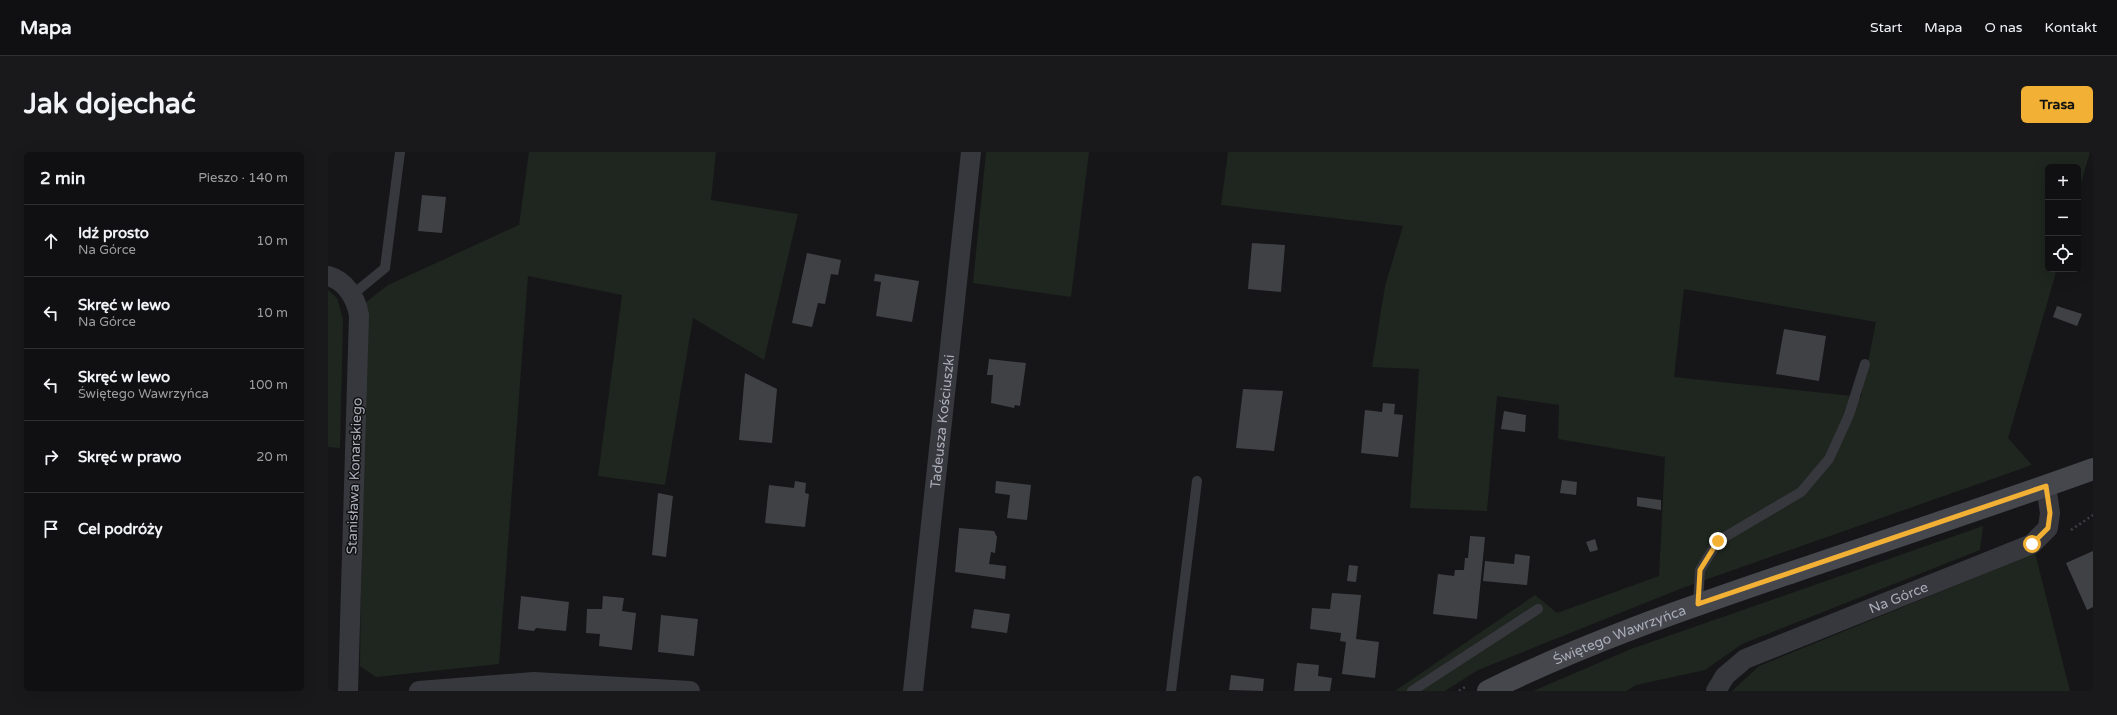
<!DOCTYPE html>
<html lang="pl">
<meta charset="utf-8">
<style>
:root{--surface:#101012;--page:#19191b;--text:#f1f3f6;--muted:#9c9d9f;--line:#303032;--accent:#f2b134}
body{margin:0;font-family:"Varela Round",sans-serif;background:var(--page);color:var(--text)}
.controls{position:absolute;right:12px;top:12px;display:grid;overflow:hidden;border-radius:6px;box-shadow:0 4px 16px #0002}
.controls button{width:36px;height:36px;display:grid;place-items:center;padding:0;border:0;border-bottom:1px solid var(--line);background:var(--surface);color:var(--text);font:20px sans-serif}
.stop{position:absolute;width:12px;height:12px;margin:-9px;border:3px solid #f2b134;border-radius:50%;background:#fff}
.stop.end{background:#f2b134;border-color:#fff;box-shadow:0 1px 4px #0008}
.list{margin:0;padding:0;list-style:none}
h2{display:flex;justify-content:space-between;align-items:center;height:52px;margin:0;padding:0 16px;font-size:17px}
h2 small{font-size:13px;font-weight:400;color:var(--muted)}
.list li{display:grid;grid-template-columns:26px 1fr auto;gap:12px;align-items:center;box-sizing:border-box;height:72px;padding:0 16px;border-top:1px solid var(--line)}
.list b{display:block;font-size:15px;white-space:nowrap}
.list p{margin:0;font-size:13px;white-space:nowrap;color:var(--muted)}
.list em{font-size:13px;font-style:normal;color:var(--muted)}
.icon{flex:none;width:22px;height:22px;fill:none;stroke:currentColor;stroke-width:2;stroke-linecap:round;stroke-linejoin:round}
.map{position:relative;flex:none;width:1765px;height:539px;overflow:hidden;border-radius:6px}
header{display:flex;align-items:center;gap:24px;box-sizing:border-box;height:56px;padding:0 20px;background:var(--surface);border-bottom:1px solid var(--line)}
header strong{font-size:19px}
nav{display:flex;gap:22px;margin-inline-start:auto;font-size:14px}
.intro{display:flex;align-items:center;justify-content:space-between;box-sizing:border-box;height:96px;padding:0 24px}
h1{margin:0;font-size:28px}
.button{padding:10px 18px;border-radius:6px;background:var(--accent);color:#111;font-size:14px;font-weight:700}
main{display:flex;gap:24px;padding:0 24px}
aside{flex:1;background:var(--surface);border-radius:6px;box-shadow:0 4px 16px #0002}
.map>svg:first-child{display:block}
</style>
<header>
<strong>Mapa</strong>
<nav><a>Start</a><a>Mapa</a><a>O nas</a><a>Kontakt</a></nav>
</header>
<div class="intro"><h1>Jak dojechać</h1><a class="button">Trasa</a></div>
<main>
<aside>
<h2>2 min<small>Pieszo · 140 m</small></h2>
<ul class="list">
<li><svg class="icon" aria-label="ahead" viewBox="0 0 24 24"><path d="M12 20V5M6 11l6-6 6 6"/></svg><div><b>Idź prosto</b><p>Na Górce</p></div><em>10 m</em></li>
<li><svg class="icon" aria-label="left" viewBox="0 0 24 24"><path d="M17 20v-9H6M10 6l-5 5 5 5"/></svg><div><b>Skręć w lewo</b><p>Na Górce</p></div><em>10 m</em></li>
<li><svg class="icon" aria-label="left" viewBox="0 0 24 24"><path d="M17 20v-9H6M10 6l-5 5 5 5"/></svg><div><b>Skręć w lewo</b><p>Świętego Wawrzyńca</p></div><em>100 m</em></li>
<li><svg class="icon" aria-label="right" viewBox="0 0 24 24"><path d="M7 20v-9h11M14 6l5 5-5 5"/></svg><div><b>Skręć w prawo</b></div><em>20 m</em></li>
<li><svg class="icon" aria-label="arrive" viewBox="0 0 24 24"><path d="M6 21V4h12l-3 4 3 4H6"/></svg><div><b>Cel podróży</b></div></li>
</ul>
</aside>
<div class="map">
<svg width="1765" height="539" viewBox="0 0 1765 539">
<rect width="100%" height="100%" fill="#161618"/>
<path fill="#1e261f" fill-rule="evenodd" d="M201,0H388L383,48L470,62L436,208L365,166L337,333L270,324L294,143L200,124L171,512L48,525L32,514L37,151L60,133L191,73Z
M658,0H761L743,145L645,131Z
M900,0H1762L1750,42V15H1720V117H1729L1680,286L1704,313L1357,435L1150,518L1117,539H1067L1207,443L1229,461L1331,424L1337,305L1230,287L1231,253L1169,244L1159,359L1082,356L1091,217L1044,215L1057,134L1075,74L893,53ZM1356,137L1548,170L1533,245L1346,225Z
M0,138L9,146L15,168L12,296L0,295Z
M1655,374L1652,398L1414,492L1377,518L1308,533L1298,539H1205L1303,497Z
M1707,401L1742,539H1404L1431,514Z"/>
<path fill="#404145" d="M94,43L118,45L114,81L90,79Z
M924,91L957,93L953,140L920,137Z
M479,101L513,108L510,123L503,122L497,152L490,151L484,175L464,171Z
M547,122L591,129L584,170L548,164L553,130L546,129Z
M1729,154L1754,162L1749,174L1725,165Z
M1456,177L1498,184L1491,229L1448,222Z
M661,207L698,211L692,254L687,253L686,256L663,251L665,223H659Z
M417,221L449,237L444,291L411,288Z
M915,237L955,239L946,299L908,296Z
M1055,251L1067,252L1066,262L1075,263L1070,305L1033,301L1037,258L1054,260Z
M1176,259L1198,263L1197,280L1173,277Z
M1234,328L1249,330L1248,343L1232,341Z
M467,329L478,331L477,341L481,342L477,375L437,371L441,333L466,336Z
M668,329L703,333L699,368L679,366L682,343L667,341Z
M330,341L345,344L338,405L324,403Z
M1309,345L1333,348V358L1309,354Z
M631,376L666,379L669,385L667,401L663,400L661,412L678,414L677,427L627,420Z
M1142,384L1157,385L1149,467L1105,462L1110,422L1126,424L1127,418H1136L1137,406H1140Z
M1267,387L1270,398L1262,400L1258,390Z
M1765,399V455L1759,458L1738,411Z
M1187,402L1202,404L1199,433L1155,429L1157,409L1186,412Z
M1021,413L1030,414L1028,430L1019,429Z
M1004,441L1033,443L1028,487L1051,490L1047,526L1014,522L1018,490L1012,489L1013,481L982,477L984,456L1002,457Z
M193,444L241,450L238,479L208,476L206,479L190,477Z
M275,444L296,446L294,459L308,461L304,498L271,494L272,482L258,481L259,457H274Z
M646,457L682,462L679,481L643,476Z
M333,463L370,467L366,504L330,500Z
M969,511L991,513L990,524L1004,526L1002,539H966Z
M903,523L936,527L935,539L901,538Z"/>
<g fill="none" stroke-linecap="round" stroke-linejoin="round">
<path stroke="#3d3f44" stroke-width="2.5" stroke-dasharray="2 3" stroke-linecap="butt" d="M1743,378L1765,363
M1131,539L1137,535"/>
<path stroke="#37383d" stroke-width="10" d="M24,143L57,116L72,0
M1370,452L1372,418L1390,389L1473,340L1501,307L1521,263L1537,212
M843,539L869,329
M1084,539L1210,457"/>
<g stroke="#37383d" stroke-width="20">
<path d="M0,124C18,129 28,146 31,163L20,539"/>
<path d="M91,539L206,530L362,539"/>
<path id="s1" d="M585,539L643,0"/>
<path id="s2" d="M1388,539L1397,524L1417,507L1704,392L1720,376L1722,361L1718,334"/>
</g>
<path stroke="#45474d" stroke-width="22" id="s3" d="M1160,539C1258,490 1362,455 1465,420C1565,386 1665,353 1765,317"/>
</g>
<g fill="none" stroke-linecap="round" stroke-linejoin="round">
<path stroke="#f2b134" stroke-width="5" d="M1390,389L1372,418L1370,452L1718,334L1722,361L1720,376L1704,392"/>
</g>
<g text-anchor="middle" stroke-width="3" stroke-linejoin="round" paint-order="stroke">
<g font-size="14" fill="#a8adb8" stroke="#111113">
<text dy="5" stroke="none"><textPath href="#s1" startOffset="271">Tadeusza Kościuszki</textPath></text>
<text transform="translate(26 324) rotate(-88)" y="5">Stanisława Konarskiego</text>
<text dy="5" stroke="none"><textPath href="#s2" startOffset="209">Na Górce</textPath></text>
<text dy="5" stroke="none"><textPath href="#s3" startOffset="143">Świętego Wawrzyńca</textPath></text>
</g>
</g>
</svg>
<div class="controls">
<button>+</button>
<button>−</button>
<button><svg class="icon" aria-label="locate" viewBox="0 0 24 24"><circle cx="12" cy="12" r="6"/><path d="M12 2v4M12 18v4M2 12h4M18 12h4"/></svg></button>
</div>
<div class="stop" style="left:1704px;top:392px"></div>
<div class="stop end" style="left:1390px;top:389px"></div>
</div>
</main>
